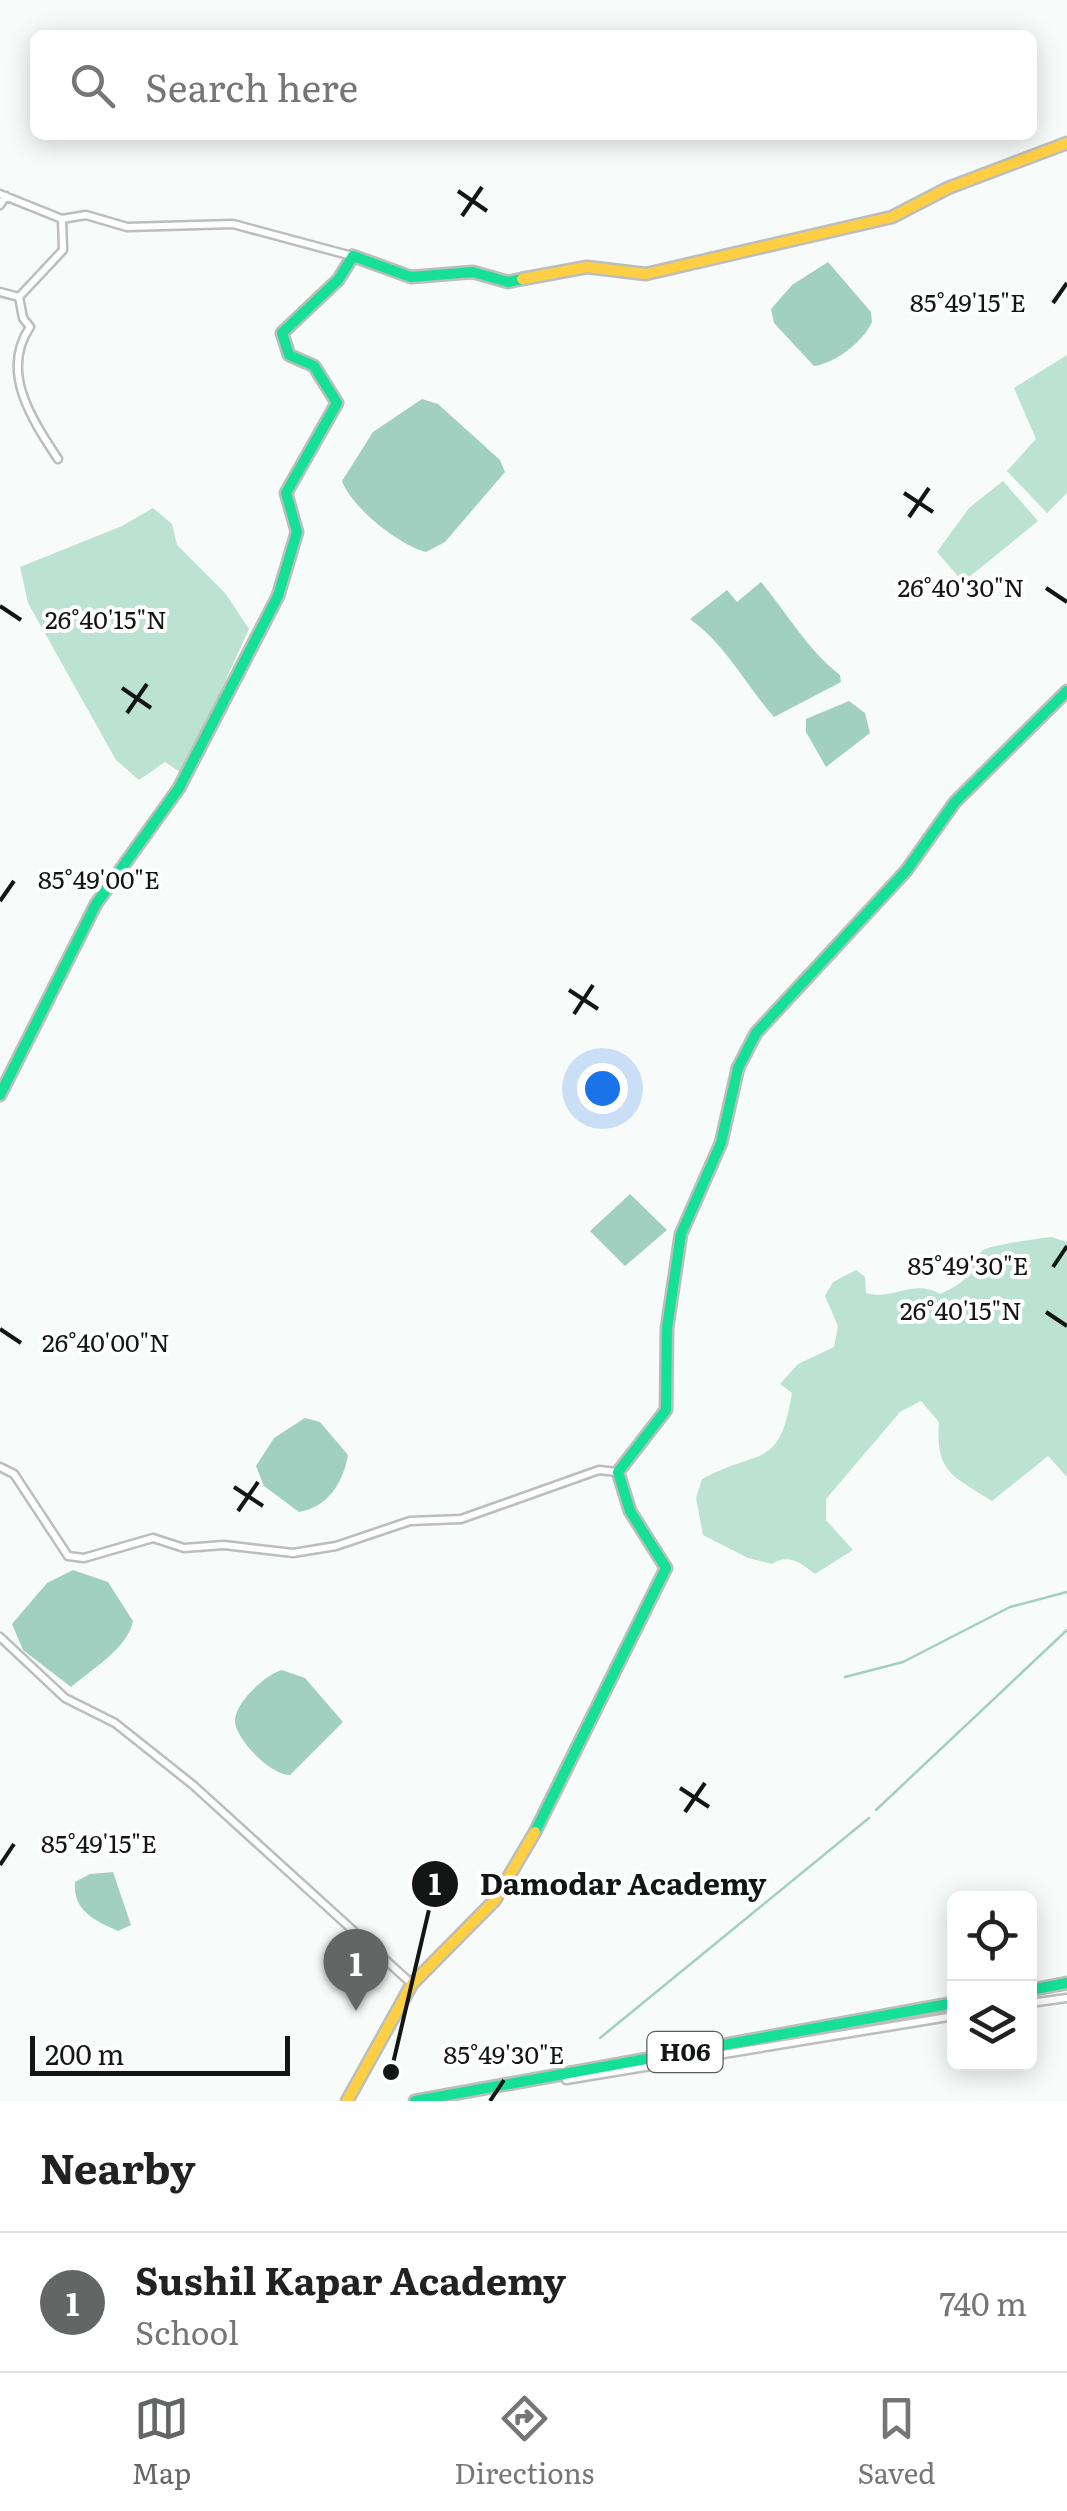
<!DOCTYPE html>
<meta charset="utf-8">
<style>
:root{--surface:#fff;--page:#f2f2f2;--text:#222;--muted:#767676;--line:#e0e0e0;--accent:#636665}
body{margin:0;font-family:Literata,serif;background:var(--page);color:var(--text)}
.controls{position:absolute;right:30px;bottom:30px;display:grid;overflow:hidden;border-radius:15px;box-shadow:0 5px 25px #0003}
.controls button{width:90px;height:90px;display:grid;place-items:center;padding:0;border:0;border-bottom:2px solid var(--line);background:var(--surface);color:var(--text);font:50px sans-serif}
.scale{position:absolute;left:30px;bottom:25px;width:260px;box-sizing:border-box;padding-left:10px;border:5px solid #131615;border-top:0;font-size:28px;line-height:35px;white-space:nowrap;color:#131615;-webkit-text-stroke:8px #fff;paint-order:stroke}
.you{position:absolute;left:602px;top:1088px;width:35px;height:35px;margin:-25px;border:8px solid #fff;border-radius:50%;background:#1a73e8;box-shadow:0 0 0 15px #1a73e833}
.badge{display:grid;place-items:center;width:65px;height:65px;border-radius:50%;background:var(--accent);color:#fff;font-size:32px;font-weight:700}
.pin{position:absolute;translate:-50% -82px;filter:drop-shadow(0 2px 5px #0008)}
.pin::after{content:'';position:absolute;top:52px;width:35px;height:30px;background:inherit;clip-path:polygon(0 0,100% 0,50% 100%)}
.list{margin:0;padding:0;list-style:none}
h2{display:flex;justify-content:space-between;align-items:center;height:130px;margin:0;padding:0 40px;font-size:42px}
h2 small{font-size:32px;font-weight:400;color:var(--muted)}
.list li{display:grid;grid-template-columns:65px 1fr auto;gap:30px;align-items:center;box-sizing:border-box;height:140px;padding:0 40px;border-top:2px solid var(--line)}
.list b{display:block;font-size:38px;white-space:nowrap}
.list p{margin:0;font-size:32px;white-space:nowrap;color:var(--muted)}
.list em{font-size:32px;font-style:normal;color:var(--muted)}
.icon{flex:none;width:55px;height:55px;fill:none;stroke:currentColor;stroke-width:2;stroke-linecap:round;stroke-linejoin:round}
.map{position:relative;flex:none;width:1067px;height:2101px;overflow:hidden}
.search{position:absolute;background:var(--surface);box-shadow:0 5px 25px #0003;left:30px;right:30px;top:30px;height:110px;display:flex;align-items:center;gap:25px;box-sizing:border-box;padding:0 35px;border-radius:15px;color:var(--muted);font-size:38px}
.sheet{height:270px;background:var(--surface)}
nav{display:flex;justify-content:space-around;align-items:center;box-sizing:border-box;height:140px;border-top:2px solid var(--line);background:var(--surface);font-size:28px;color:var(--muted)}
nav a{display:grid;justify-items:center;gap:5px}
nav .on{color:var(--accent)}
.map>svg:first-child{display:block}
</style>
<div class="map">
<svg width="1067" height="2101" viewBox="0 0 1067 2101">
<rect width="100%" height="100%" fill="#f7fbf9"/>
<path fill="#bce2d4" d="M1067,355V493L1047,513L1007,471L1036,439L1014,388Z
M1003,481L1038,521L963,582L937,552L969,508Z
M153,508L172,524L177,545L225,593L249,629L183,774L165,762L139,780L116,760L28,603L20,567L122,526Z
M1052,1237L1067,1242V1477L1048,1456L992,1501C953,1476 935,1473 939,1422L921,1401L900,1412L826,1499V1520L853,1550L815,1574C801,1563 789,1553 772,1564L748,1558L703,1535L696,1498L702,1479C761,1447 779,1471 792,1393L780,1384L798,1364L834,1347L838,1326L825,1296L833,1282L856,1270L865,1277L866,1293C893,1301 913,1278 940,1294C981,1275 961,1273 982,1251C987,1245 1042,1238 1052,1237Z"/>
<path fill="#a2d0c0" d="M828,262L871,312L872,322C864,341 834,364 814,366L774,323L771,309L792,285Z
M422,399L438,404L500,460L505,472L445,542L426,552C399,545 352,508 342,481L373,432Z
M761,582C788,614 806,648 840,675L841,682L774,717C745,684 726,645 690,619L727,590L737,602Z
M849,701L865,713L870,733L826,767L806,732V719Z
M630,1194L667,1230L625,1266L590,1231Z
M305,1418L320,1422L348,1455C343,1483 328,1507 299,1512L264,1486L256,1466L274,1438Z
M73,1570L108,1582L133,1621C128,1648 91,1670 71,1687L23,1650L12,1624L47,1583Z
M282,1670L305,1678L343,1722L290,1775C272,1776 237,1741 235,1722C234,1703 265,1675 282,1670Z
M113,1872L131,1925L118,1931C94,1920 73,1911 75,1882L90,1874Z"/>
<g fill="none" stroke-linecap="round" stroke-linejoin="round">
<path stroke="#a2d0c0" stroke-width="2.5" d="M845,1677L903,1662L1010,1607L1067,1592
M876,1810L1067,1630
M600,2038L869,1818"/>
<defs>
<path id="street" d="M0,194L62,219L86,215L127,227L233,224L352,256
M0,205L6,196
M0,292L19,297L63,250L62,219
M19,297L23,318L30,327C0,371 31,418 58,459
M0,1467L14,1474L68,1556L84,1558L153,1538L184,1548L224,1545L293,1553L336,1546L410,1521L461,1519L599,1470L617,1472
M0,1637L65,1698L115,1723L193,1785L412,1984
M1030,2003L1067,1998
M566,2080L954,2016"/>
<path id="fast" d="M0,1095L96,904L179,788L278,596L297,532L286,493L337,403L314,366L289,355L282,333L338,280L353,256L411,277L473,272L508,282L522,279
M535,1832L666,1568L630,1511L618,1472L666,1410L667,1328L681,1234L721,1143L738,1068L756,1033L906,871L955,802L1067,691
M1030,1990L1067,1983
M415,2101L954,2003"/>
<path id="slow" d="M522,279L587,267L646,274L892,217L948,188L1067,143
M347,2101L412,1984L495,1900L535,1832"/>
</defs>
<use href="#street" stroke="#bbbebd" stroke-width="11"/>
<use href="#fast" stroke="#bbbebd" stroke-width="15"/>
<use href="#slow" stroke="#bbbebd" stroke-width="15"/>
<use href="#street" stroke="#fefefe" stroke-width="6"/>
<use href="#fast" stroke="#16e098" stroke-width="10"/>
<use href="#slow" stroke="#ffcf43" stroke-width="10"/>
</g>
<path fill="none" stroke="#131615" stroke-width="4" d="M458,191L487,211M462,216L482,187M1053,303L1067,283M904,493L933,512M909,517L929,488M1046,588L1067,602M0,606L21,620M122,688L151,708M127,713L147,684M0,901L14,881M569,990L598,1009M574,1014L593,985M1053,1267L1067,1246M1046,1312L1067,1326M0,1329L21,1343M234,1487L263,1506M238,1511L258,1482M680,1788L709,1807M685,1812L705,1783M0,1865L14,1844M490,2101L504,2080"/>
<g text-anchor="middle" stroke-width="8" stroke-linejoin="round" paint-order="stroke">
<rect fill="#fff" stroke="#5a5c5b" stroke-width="2.5" x="647.5" y="2032" width="75" height="40" rx="8"/>
<g font-size="25" font-weight="bold" fill="#131615">
<text x="685" y="2061">H06</text>
</g>
</g>
<g font-size="25" text-anchor="middle" fill="#131615" stroke="#fff" stroke-width="8" stroke-linejoin="round" paint-order="stroke">
<text x="968" y="312">85°49'15"E</text>
<text x="961" y="597">26°40'30"N</text>
<text x="106" y="629">26°40'15"N</text>
<text x="99" y="889">85°49'00"E</text>
<text x="968" y="1275">85°49'30"E</text>
<text x="961" y="1320">26°40'15"N</text>
<text x="106" y="1352">26°40'00"N</text>
<text x="99" y="1853">85°49'15"E</text>
<text x="504" y="2064">85°49'30"E</text>
</g>
<path fill="none" stroke="#131615" stroke-width="4" d="M391 2072L435 1884"/>
<g fill="#131615" stroke="#fff" stroke-width="4">
<circle cx="391" cy="2072" r="10"/>
<circle cx="435" cy="1884" r="25"/>
</g>
<g font-size="30" text-anchor="middle" font-weight="bold" fill="#fff">
<text x="435" y="1895">1</text>
</g>
<g font-size="30" text-anchor="middle" font-weight="bold" fill="#131615" stroke="#fff" stroke-width="8" stroke-linejoin="round" paint-order="stroke">
<text x="623" y="1895">Damodar Academy</text>
</g>
</svg>
<div class="controls">
<button><svg class="icon" aria-label="locate" viewBox="0 0 24 24"><circle cx="12" cy="12" r="6"/><path d="M12 2v4M12 18v4M2 12h4M18 12h4"/></svg></button>
<button><svg class="icon" aria-label="layers" viewBox="0 0 24 24"><path d="M12 4l9 5-9 5-9-5zM3 14l9 5 9-5"/></svg></button>
</div>
<div class="scale">200 m</div>
<div class="you"></div>
<div class="pin badge" style="left:356px;top:2011px">1</div>
<div class="search"><svg class="icon" aria-label="search" viewBox="0 0 24 24"><circle cx="10" cy="10" r="6"/><path d="M15 15l6 6"/></svg>Search here</div>
</div>
<section class="sheet">
<h2>Nearby<small></small></h2>
<ul class="list">
<li><span class="badge">1</span><div><b>Sushil Kapar Academy</b><p>School</p></div><em>740 m</em></li>
</ul>
</section>
<nav>
<a class="on"><svg class="icon" aria-label="map" viewBox="0 0 24 24"><path d="M3 6l6-2 6 2 6-2v14l-6 2-6-2-6 2zM9 4v14M15 6v14"/></svg>Map</a>
<a><svg class="icon" aria-label="directions" viewBox="0 0 24 24"><path d="M12 3l9 9-9 9-9-9zM9 14v-3h6M13 9l2 2-2 2"/></svg>Directions</a>
<a><svg class="icon" aria-label="saved" viewBox="0 0 24 24"><path d="M7 4h10v16l-5-4-5 4z"/></svg>Saved</a>
</nav>
